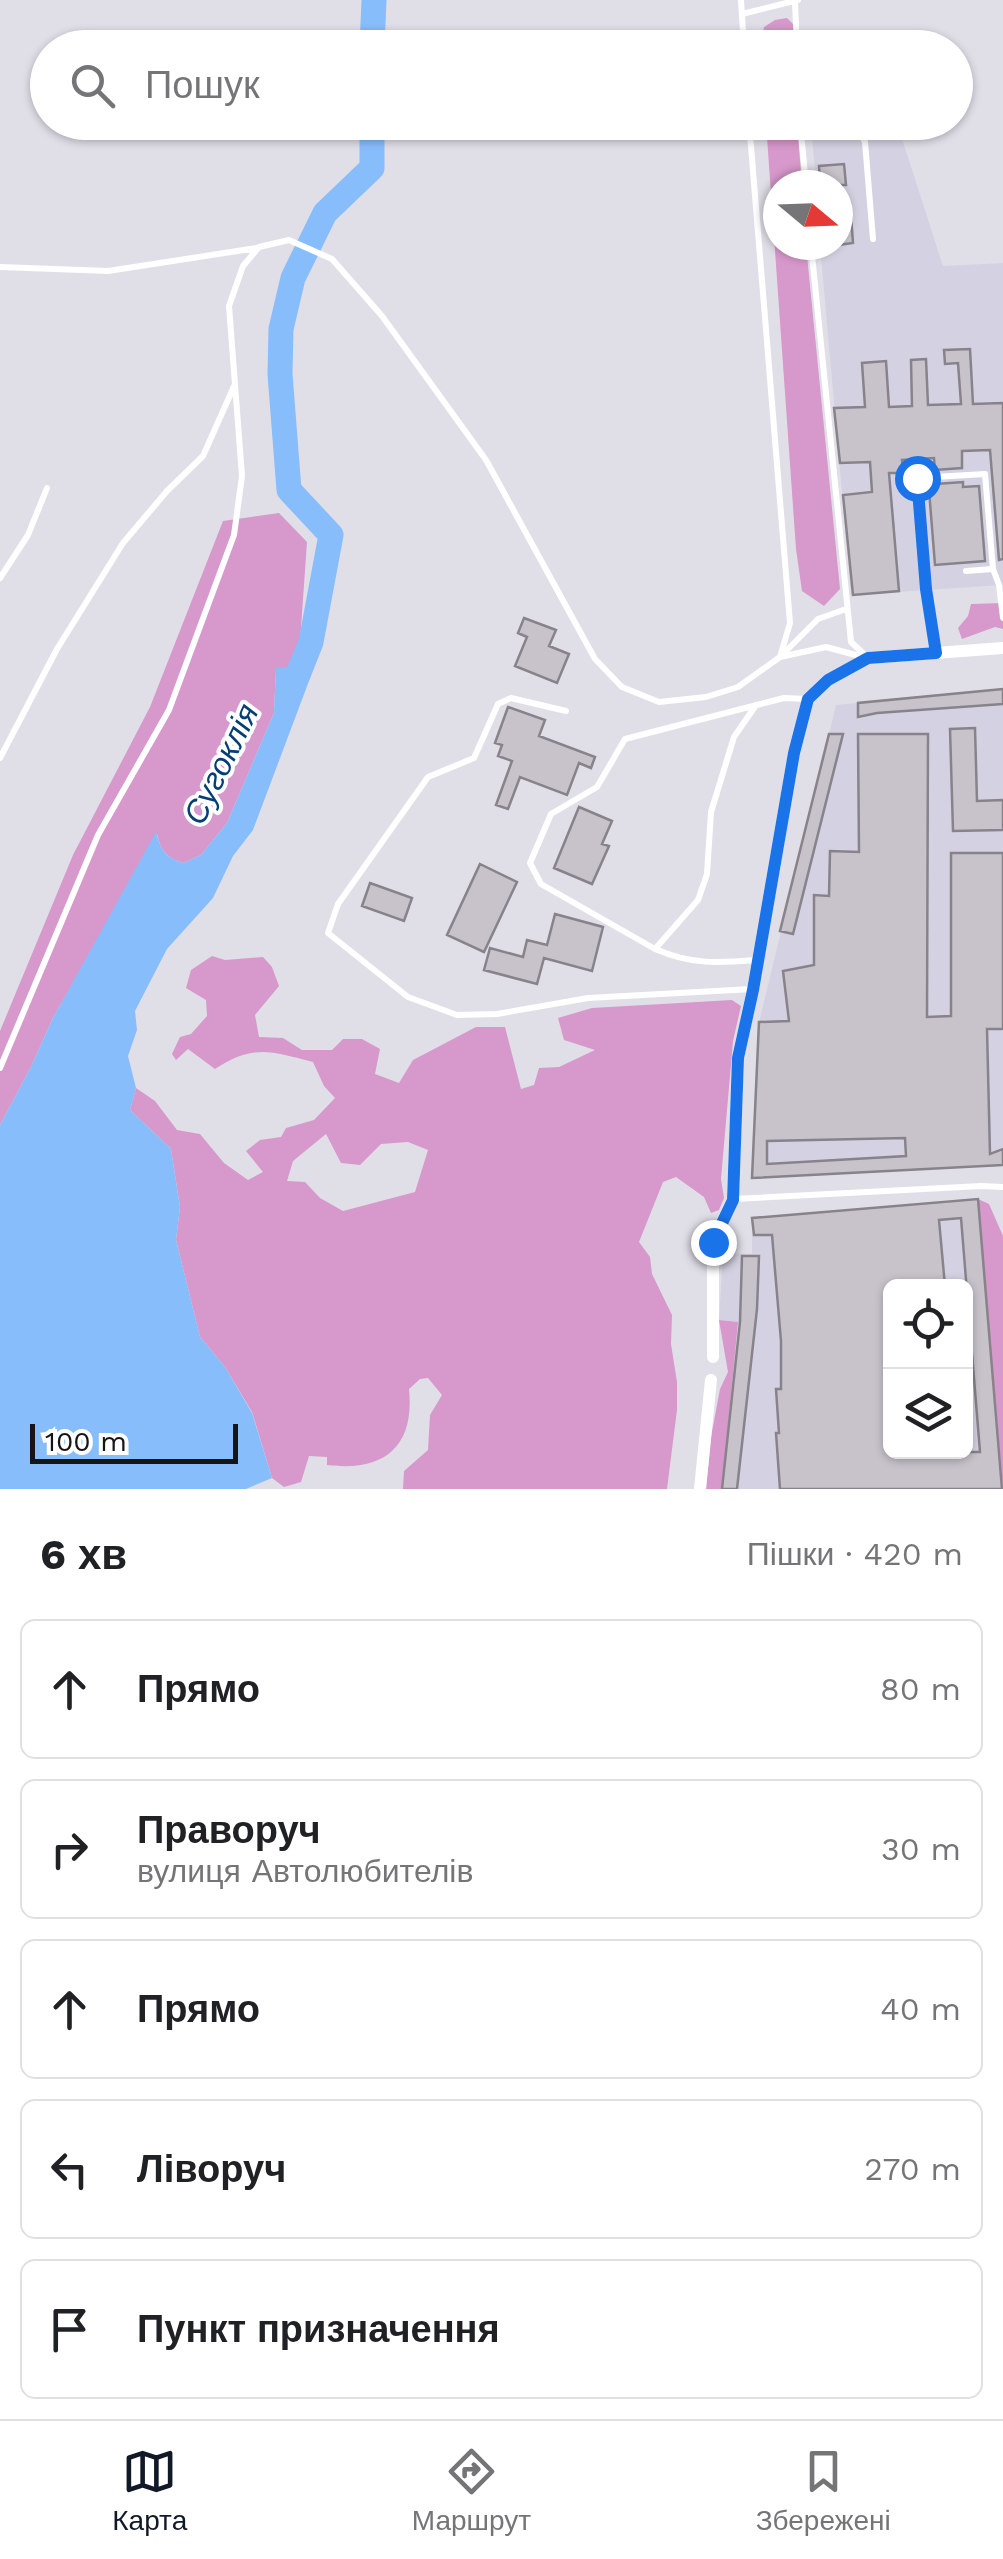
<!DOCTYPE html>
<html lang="uk">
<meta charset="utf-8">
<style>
:root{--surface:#fff;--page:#f6f6f6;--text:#202124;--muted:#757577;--line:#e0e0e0;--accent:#111827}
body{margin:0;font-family:"Work Sans",sans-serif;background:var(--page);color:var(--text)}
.controls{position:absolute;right:30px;bottom:30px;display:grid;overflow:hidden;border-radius:15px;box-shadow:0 2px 8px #0004}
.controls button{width:90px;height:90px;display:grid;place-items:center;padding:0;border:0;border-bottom:2px solid var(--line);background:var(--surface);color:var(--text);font:50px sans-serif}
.compass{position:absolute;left:763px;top:170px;width:90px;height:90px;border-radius:50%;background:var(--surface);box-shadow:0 2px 8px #0004;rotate:109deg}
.scale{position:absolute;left:30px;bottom:25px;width:208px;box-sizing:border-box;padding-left:10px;border:5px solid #151518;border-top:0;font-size:28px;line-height:35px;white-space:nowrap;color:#151518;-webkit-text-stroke:8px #fff;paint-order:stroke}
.stop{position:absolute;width:30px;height:30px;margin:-22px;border:8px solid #1a73e8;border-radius:50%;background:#fff}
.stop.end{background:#1a73e8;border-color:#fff;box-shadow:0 2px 10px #0008}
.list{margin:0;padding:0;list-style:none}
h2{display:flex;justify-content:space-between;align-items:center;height:130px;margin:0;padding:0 40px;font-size:42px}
h2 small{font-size:32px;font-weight:400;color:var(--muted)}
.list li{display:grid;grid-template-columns:65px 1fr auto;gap:30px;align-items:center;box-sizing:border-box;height:140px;margin:0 20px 20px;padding:0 20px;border:2px solid var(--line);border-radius:15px}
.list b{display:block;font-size:38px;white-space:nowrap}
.list p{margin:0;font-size:32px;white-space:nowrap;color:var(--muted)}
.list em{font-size:32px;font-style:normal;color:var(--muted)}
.icon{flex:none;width:55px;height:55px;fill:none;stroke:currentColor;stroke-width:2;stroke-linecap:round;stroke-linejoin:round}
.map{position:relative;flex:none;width:1003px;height:1489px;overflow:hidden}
.search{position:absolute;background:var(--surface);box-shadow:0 2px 8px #0004;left:30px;right:30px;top:30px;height:110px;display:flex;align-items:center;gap:25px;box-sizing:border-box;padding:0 35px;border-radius:55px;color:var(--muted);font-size:38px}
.sheet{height:930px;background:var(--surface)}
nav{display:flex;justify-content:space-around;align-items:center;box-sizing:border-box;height:140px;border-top:2px solid var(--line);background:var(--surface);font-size:28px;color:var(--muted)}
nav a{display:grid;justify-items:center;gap:5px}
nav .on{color:var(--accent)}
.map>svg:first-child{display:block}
</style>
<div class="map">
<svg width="1003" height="1489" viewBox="0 0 1003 1489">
<rect width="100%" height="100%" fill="#e0dfe8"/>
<path fill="#d4d2e2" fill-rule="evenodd" d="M811,123H897L943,266L1003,263V585L851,595L820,245H838V185H816Z
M1003,689V1165L752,1178L759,1022L836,705Z
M978,1199L1001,1489H722L738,1322L719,1320L723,1253L752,1254V1218ZM890,1286H966V1452H890Z"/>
<path fill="#d798cb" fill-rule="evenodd" d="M787,18L795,26V47H760L764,27L775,20Z
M766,123H797L802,185H778V245H806L840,589L824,606L802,591L796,549Z
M279,513L307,542L300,642L295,667L276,669L274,713L227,823L201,855L184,863C166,858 161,851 157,834L53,1018L31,1067L0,1125V1031L73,855L150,707L223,521Z
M1003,603V629L995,627L962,639L958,628L968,616L971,604Z
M212,956L225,960L263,957L272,967L279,986L255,1015L259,1037L283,1038L302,1050H332L343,1039H362L380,1049L375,1074L399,1083L413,1060L476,1027H505L521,1089L534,1085L539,1068L559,1067L595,1050L564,1040L558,1018L592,1008L732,1000L741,1006L733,1041L721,1179L724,1198L719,1210L711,1213L704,1197L676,1177L663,1182L639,1242L650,1257L652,1274L672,1315L671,1344L677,1382V1410L667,1489H403L404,1471L428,1450L430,1415L442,1395L428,1378L420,1379L409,1389C415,1448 383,1472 327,1465V1457L309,1456L301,1482L284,1487L272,1478L252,1412L225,1367L200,1337L176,1240L180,1207L171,1149L130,1110L136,1088L155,1101L177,1130L200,1134L224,1163L248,1180L263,1172L246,1151L260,1140L281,1137L286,1128L314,1120L335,1098L324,1086L313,1062C270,1051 254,1044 215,1069L188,1049L176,1060L172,1054L180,1037L191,1034L207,1016L206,1000L186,988L191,970ZM326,1134L341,1163L360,1165L381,1144L408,1142L428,1150L415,1192L343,1211L320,1198L305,1182L287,1181L293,1161Z
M978,1199L989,1204L1003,1236V1489Z
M719,1320L738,1322L722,1489H706L711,1437L720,1389L728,1372Z"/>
<path fill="#88bdfc" d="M300,642H311L318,657L253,830L233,856L213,898L167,949L135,1011L137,1030L128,1056L136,1088L130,1110L171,1149L180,1207L176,1240L200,1337L225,1367L252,1413L272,1478L246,1489H0V1125L31,1067L53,1018L156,832C161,850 165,858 184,863L201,855L227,823L274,713L276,668L295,667Z"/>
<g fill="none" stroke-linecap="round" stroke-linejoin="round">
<path stroke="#88bdfc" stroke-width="25" d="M372,48L374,0
M299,672L311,642L331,535L289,490L280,374L281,329L293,278L325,213L372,168V122"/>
</g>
<path fill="#c8c3cb" stroke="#88838a" stroke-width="2.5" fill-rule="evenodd" d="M844,164L846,185H820L819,166Z
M850,203L853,243L838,245V205Z
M970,349L973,404L1003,403V559L999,560L990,450L962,451V468L935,470L934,458L902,460L903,473H889L899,591L853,595L843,495L872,492L870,462L840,463L834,408L865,407L862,363L886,361L889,407L912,406L911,360L926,359L928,405L961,404L958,363L945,364L944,350Z
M963,482V487L979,486L985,561L935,565L929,490L936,489V484Z
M524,618L556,630L549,646L569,654L557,683L515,666L527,637L518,633Z
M1003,689V704L877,713L858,717V703Z
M508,707L545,720L539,736L595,757L591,768L579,763L567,795L520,777L508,809L496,805L512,761L498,756L502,745L495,743Z
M975,728L977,801L1003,800V830L953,831L950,729Z
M829,734H843L793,934L780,931Z
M858,734H928L927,1017L951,1016V853H1003V1029H987L990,1154L1003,1149V1165L752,1178L759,1022L789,1021L783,971L814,965V895L829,896L830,851L859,852ZM905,1138L906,1156L767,1164V1141Z
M579,807L612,821L602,844L609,846L592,884L554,868Z
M480,864L517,882L484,952L447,935Z
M370,883L412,898L404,921L362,906Z
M555,914L603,927L592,971L544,958L537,984L484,970L490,948L523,957L527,940L547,945Z
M978,1199L1002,1489H780L776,1433H779L776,1389H781V1341L772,1235H754L752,1218ZM961,1218L980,1452H890V1286H945L939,1220Z
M742,1256H759L757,1309L737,1489H722L740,1322Z"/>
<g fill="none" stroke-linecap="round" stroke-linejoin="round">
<path stroke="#fff" stroke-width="6" d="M741,0L744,48
M795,2L797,48
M742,14L798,0
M749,122L790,623L780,657L818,619L846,609
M800,122L806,185
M854,122L865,142L873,239
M811,245L851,642L867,657
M0,267L108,271L257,248
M966,571L993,569
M0,578L28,535L47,488
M935,652L926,589L917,478L985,474L993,569L999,585L1003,618
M756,705L734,737L711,812L707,874L698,900L655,949L541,884L530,863L551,814L597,787L625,739L784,698L807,699
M566,711L511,698L498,704L474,758L428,777L338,904L328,933L408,997L457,1015L497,1014L588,998L752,989
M0,758L57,649L123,543L167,491L203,456L235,384
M655,949C692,965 718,963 757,960
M0,1068L98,835L169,710L234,535L242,476L229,306L243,266L259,247L289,240L332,259L382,316L486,460L595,659L622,687L659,702L706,697L738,687L780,657L826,647L867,658
M734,1199L981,1186L1003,1187"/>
<path stroke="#fff" stroke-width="12" d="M713,1357V1242L733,1199L738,1058L753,989L794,753L808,699L828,680L868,658L1003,648
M700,1489L711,1380"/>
</g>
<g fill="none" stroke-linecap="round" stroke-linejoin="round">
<path stroke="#1a73e8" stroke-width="12" d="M713,1242L733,1200L738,1058L753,990L794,753L808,699L828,680L868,658L936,653L926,589L917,478"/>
</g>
<g text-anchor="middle" stroke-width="8" stroke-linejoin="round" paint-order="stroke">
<g font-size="32" font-style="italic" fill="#033e75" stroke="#fff">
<text transform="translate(221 764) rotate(-64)" y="11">Сугоклія</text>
</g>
</g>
</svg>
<div class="controls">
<button><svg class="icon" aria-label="locate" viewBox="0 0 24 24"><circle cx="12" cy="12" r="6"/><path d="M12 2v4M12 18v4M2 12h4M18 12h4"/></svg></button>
<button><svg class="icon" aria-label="layers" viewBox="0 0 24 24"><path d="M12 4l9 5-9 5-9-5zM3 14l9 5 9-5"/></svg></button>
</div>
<svg class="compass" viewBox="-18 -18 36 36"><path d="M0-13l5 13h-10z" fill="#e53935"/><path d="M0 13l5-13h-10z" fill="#757577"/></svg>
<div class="scale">100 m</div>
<div class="stop" style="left:917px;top:478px"></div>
<div class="stop end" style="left:713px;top:1242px"></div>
<div class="search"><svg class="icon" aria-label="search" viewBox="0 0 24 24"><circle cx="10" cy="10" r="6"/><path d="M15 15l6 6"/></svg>Пошук</div>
</div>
<section class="sheet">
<h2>6 хв<small>Пішки · 420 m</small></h2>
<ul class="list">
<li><svg class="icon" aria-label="ahead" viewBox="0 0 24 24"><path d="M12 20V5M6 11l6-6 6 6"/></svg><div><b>Прямо</b></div><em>80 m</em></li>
<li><svg class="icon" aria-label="right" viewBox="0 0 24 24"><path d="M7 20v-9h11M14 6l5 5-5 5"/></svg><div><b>Праворуч</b><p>вулиця Автолюбителів</p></div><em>30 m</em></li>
<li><svg class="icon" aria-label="ahead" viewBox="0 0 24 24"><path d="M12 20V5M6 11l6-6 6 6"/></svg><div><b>Прямо</b></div><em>40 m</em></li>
<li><svg class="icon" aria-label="left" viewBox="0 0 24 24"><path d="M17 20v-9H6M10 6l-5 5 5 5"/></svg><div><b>Ліворуч</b></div><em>270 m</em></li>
<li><svg class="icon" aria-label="arrive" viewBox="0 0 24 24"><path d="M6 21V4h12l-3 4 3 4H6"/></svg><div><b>Пункт призначення</b></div></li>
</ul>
</section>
<nav>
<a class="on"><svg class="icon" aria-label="map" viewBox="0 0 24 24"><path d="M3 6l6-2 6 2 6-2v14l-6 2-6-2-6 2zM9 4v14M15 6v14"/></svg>Карта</a>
<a><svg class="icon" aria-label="directions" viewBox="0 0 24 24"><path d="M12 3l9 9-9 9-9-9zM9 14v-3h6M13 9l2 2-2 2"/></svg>Маршрут</a>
<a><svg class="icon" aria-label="saved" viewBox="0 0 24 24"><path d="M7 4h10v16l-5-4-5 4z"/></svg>Збережені</a>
</nav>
